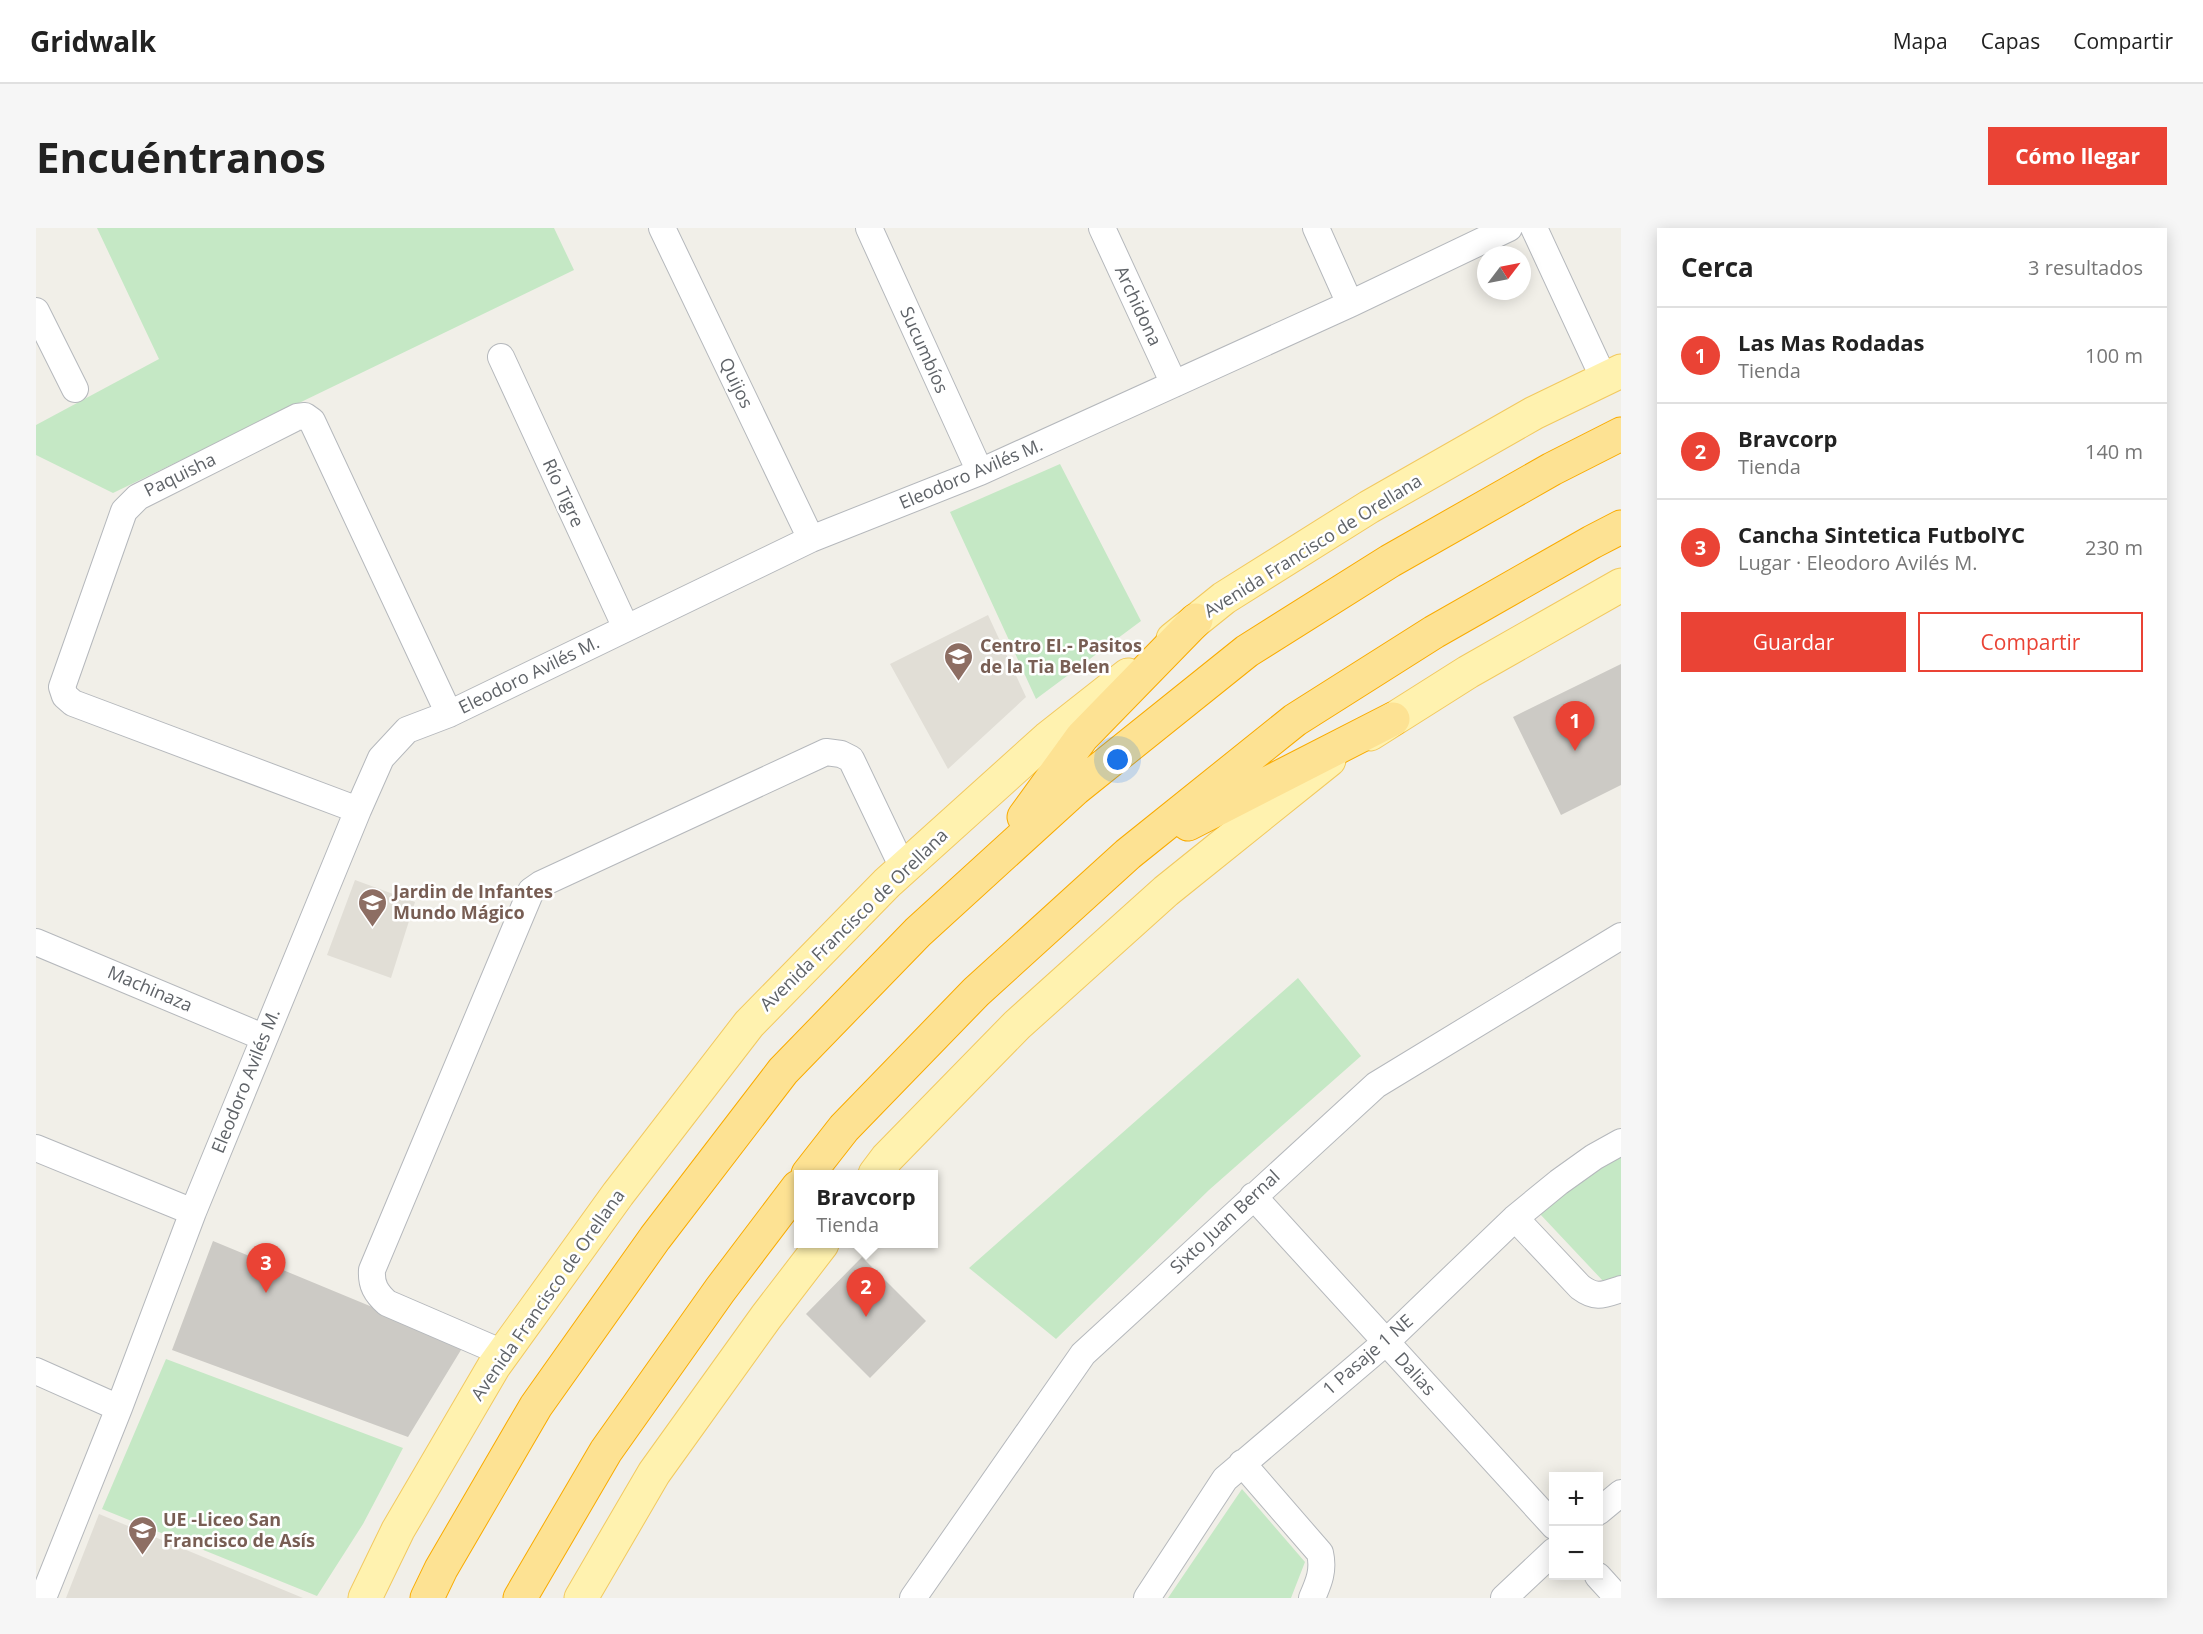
<!DOCTYPE html>
<html lang="es">
<meta charset="utf-8">
<style>
:root{--surface:#fff;--page:#f6f6f6;--text:#222;--muted:#767676;--line:#e0e0e0;--accent:#ea4335}
body{margin:0;font-family:"Open Sans",sans-serif;background:var(--page);color:var(--text)}
.controls{position:absolute;right:18px;bottom:18px;display:grid;overflow:hidden;border-radius:0px;box-shadow:0 3px 15px #0003}
.controls button{width:54px;height:54px;display:grid;place-items:center;padding:0;border:0;border-bottom:2px solid var(--line);background:var(--surface);color:var(--text);font:30px sans-serif}
.compass{position:absolute;left:1441px;top:18px;width:54px;height:54px;border-radius:50%;background:var(--surface);box-shadow:0 3px 15px #0003;rotate:58deg}
.you{position:absolute;left:1082px;top:532px;width:21px;height:21px;margin:-15px;border:4px solid #fff;border-radius:50%;background:#1a73e8;box-shadow:0 0 0 9px #1a73e833}
.badge{display:grid;place-items:center;width:39px;height:39px;border-radius:50%;background:var(--accent);color:#fff;font-size:20px;font-weight:700}
.pin{position:absolute;translate:-50% -50px;filter:drop-shadow(0 2px 3px #0008)}
.pin::after{content:'';position:absolute;top:32px;width:21px;height:18px;background:inherit;clip-path:polygon(0 0,100% 0,50% 100%)}
.popup{position:absolute;left:758px;top:942px;width:144px;height:78px;box-sizing:border-box;display:grid;place-content:center;border-radius:0px;background:var(--surface);filter:drop-shadow(0 2px 4px #0005);font-size:20px;white-space:nowrap;color:var(--muted)}
.popup b{font-size:22px;color:var(--text)}
.popup::after{content:'';position:absolute;left:50%;top:100%;margin-left:-12px;border:12px solid transparent;border-top-color:var(--surface)}
.list{margin:0;padding:0;list-style:none}
h2{display:flex;justify-content:space-between;align-items:center;height:78px;margin:0;padding:0 24px;font-size:26px}
h2 small{font-size:20px;font-weight:400;color:var(--muted)}
.list li{display:grid;grid-template-columns:39px 1fr auto;gap:18px;align-items:center;box-sizing:border-box;height:96px;padding:0 24px;border-top:2px solid var(--line)}
.list b{display:block;font-size:22px;white-space:nowrap}
.list p{margin:0;font-size:20px;white-space:nowrap;color:var(--muted)}
.list em{font-size:20px;font-style:normal;color:var(--muted)}
.actions{display:flex;gap:12px;padding:18px 24px}
.actions a{flex:1;padding:14px 0;border:2px solid var(--accent);border-radius:0px;text-align:center;font-size:21px;color:var(--accent)}
.actions .main{background:var(--accent);color:#fff}
.map{position:relative;flex:none;width:1585px;height:1370px;overflow:hidden;border-radius:0px}
header{display:flex;align-items:center;gap:36px;box-sizing:border-box;height:84px;padding:0 30px;background:var(--surface);border-bottom:2px solid var(--line)}
header strong{font-size:28px}
nav{display:flex;gap:33px;margin-inline-start:auto;font-size:21px}
.intro{display:flex;align-items:center;justify-content:space-between;box-sizing:border-box;height:144px;padding:0 36px}
h1{margin:0;font-size:42px}
.button{padding:15px 27px;border-radius:0px;background:var(--accent);color:#fff;font-size:21px;font-weight:700}
main{display:flex;gap:36px;padding:0 36px}
aside{flex:1;background:var(--surface);border-radius:0px;box-shadow:0 3px 15px #0003}
.map>svg:first-child{display:block}
</style>
<header>
<strong>Gridwalk</strong>
<nav><a>Mapa</a><a>Capas</a><a>Compartir</a></nav>
</header>
<div class="intro"><h1>Encuéntranos</h1><a class="button">Cómo llegar</a></div>
<main>
<div class="map">
<svg width="1585" height="1370" viewBox="0 0 1585 1370">
<rect width="100%" height="100%" fill="#f1efe8"/>
<path fill="#e1ded6" d="M952,387L990,469L912,541L854,436Z
M319,652L379,674L355,750L291,727Z
M63,1286L267,1370H30Z"/>
<path fill="#c5e8c5" d="M61,0H518L538,42L77,265L0,227V197L123,131Z
M1024,236L1105,393L1000,471L914,284Z
M1262,750L1325,828L1173,962L1020,1111L933,1040Z
M1585,925V1049L1568,1054L1504,986L1563,938Z
M130,1131L367,1220L327,1296L281,1368L66,1281Z
M1206,1261L1269,1334L1255,1370H1132Z"/>
<path fill="#cccac5" d="M1585,436V557L1525,587L1477,489Z
M177,1013L428,1117L372,1209L136,1122Z
M826,1029L890,1093L834,1150L770,1086Z"/>
<g fill="none" stroke-linecap="round" stroke-linejoin="round">
<defs>
<path id="street" d="M626,0L775,311
M833,0L944,244
M1066,0L1138,156
M1280,0L1314,76
M1498,0L1568,151
M0,83L39,161
M465,129L590,400
M322,582L37,475L29,468L26,459L88,283L102,269L261,189L269,188L276,193L413,486
M0,714L227,809
M0,920L157,984
M1217,968L1518,1298
M1479,990L1544,1059C1560,1071 1567,1067 1585,1061
M467,1125L351,1075C340,1065 335,1057 336,1042L495,663L505,656L790,524L805,526L815,531L867,640
M0,1143L83,1180
M1206,1235L1284,1325C1288,1342 1283,1354 1276,1370
M1562,1284L1585,1265
M1562,1348L1582,1370
M7,1370L83,1180L157,984L322,582L345,530L371,502L413,486L775,311L944,244L1314,76L1473,0
M877,1370L1047,1126L1340,857L1585,708
M1111,1370L1189,1251L1350,1114L1479,990L1523,954L1558,929L1585,914
M1468,1370L1518,1323"/>
<path id="primary" d="M1137,411L1188,370L1333,279L1498,185L1585,143
M1334,506L1432,444L1585,357
M839,946L851,930L981,797L1130,663L1293,532
M329,1370L362,1302L458,1138L582,966L713,796L851,655L1012,510L1092,447
M545,1370L618,1245L730,1089L786,1016"/>
<path id="highway" d="M988,589L1046,509L1160,392
M1152,596L1357,491
M772,946L808,900L940,764L1092,626L1259,492L1398,404L1556,314L1585,299
M391,1370L405,1341L500,1178L619,1010L747,843L882,704L1039,561L1211,423L1354,333L1516,241L1585,206
M484,1370L570,1223L684,1062L762,959"/>
</defs>
<use href="#street" stroke="#b5b8bc" stroke-width="28"/>
<use href="#primary" stroke="#f2c960" stroke-width="35"/>
<use href="#highway" stroke="#f9ab00" stroke-width="35"/>
<use href="#street" stroke="#fff" stroke-width="26"/>
<use href="#primary" stroke="#fff2af" stroke-width="33"/>
<use href="#highway" stroke="#fde293" stroke-width="33"/>
</g>
<defs>
<symbol id="school-pin" viewBox="-11 -11 22 30"><path d="M0 17L-7.5 6A9.5 9.5 0 1 1 7.5 6Z" fill="#8d6e63" stroke="#fff"/><path d="M0-5L7-2L0 1L-7-2ZM-4 1L0 2.5L4 1V4Q0 6-4 4Z" fill="#fff"/></symbol>
</defs>
<g fill-rule="evenodd">
<use href="#school-pin" x="906" y="412" width="33" height="45"/>
<use href="#school-pin" x="320" y="658" width="33" height="45"/>
<use href="#school-pin" x="90" y="1286" width="33" height="45"/>
</g>
<g text-anchor="middle" stroke-width="5" stroke-linejoin="round" paint-order="stroke">
<g font-size="18" fill="#5f6368" stroke="#fff">
<text transform="translate(1102 78) rotate(65)" y="6">Archidona</text>
<text transform="translate(888 122) rotate(66)" y="6">Sucumbíos</text>
<text transform="translate(700 155) rotate(64)" y="6">Quijos</text>
<text transform="translate(935 246) rotate(-23)" y="6">Eleodoro Avilés M.</text>
<text transform="translate(144 247) rotate(-26)" y="6">Paquisha</text>
<text transform="translate(527 265) rotate(65)" y="6">Río Tigre</text>
<text transform="translate(1277 318) rotate(-32)" y="6">Avenida Francisco de Orellana</text>
<text transform="translate(493 447) rotate(-26)" y="6">Eleodoro Avilés M.</text>
<text transform="translate(818 692) rotate(-44)" y="6">Avenida Francisco de Orellana</text>
<text transform="translate(114 761) rotate(23)" y="6">Machinaza</text>
<text transform="translate(210 853) rotate(-68)" y="6">Eleodoro Avilés M.</text>
<text transform="translate(1189 994) rotate(-43)" y="6">Sixto Juan Bernal</text>
<text transform="translate(512 1067) rotate(-55)" y="6">Avenida Francisco de Orellana</text>
<text transform="translate(1332 1127) rotate(-41)" y="6">1 Pasaje 1 NE</text>
<text transform="translate(1379 1146) rotate(48)" y="6">Dalias</text>
</g>
<g font-size="18" font-weight="bold" fill="#785e54" stroke="#fff" text-anchor="start">
<text x="944" y="424">Centro EI.- Pasitos<tspan x="944" dy="21">de la Tia Belen</tspan></text>
<text x="357" y="670">Jardin de Infantes<tspan x="357" dy="21">Mundo Mágico</tspan></text>
<text x="127" y="1298">UE -Liceo San<tspan x="127" dy="21">Francisco de Asís</tspan></text>
</g>
</g>
</svg>
<div class="controls">
<button>+</button>
<button>−</button>
</div>
<svg class="compass" viewBox="-18 -18 36 36"><path d="M0-13l5 13h-10z" fill="#e53935"/><path d="M0 13l5-13h-10z" fill="#767676"/></svg>
<div class="you"></div>
<div class="pin badge" style="left:1539px;top:523px">1</div>
<div class="pin badge" style="left:830px;top:1089px">2</div>
<div class="popup"><b>Bravcorp</b>Tienda</div>
<div class="pin badge" style="left:230px;top:1065px">3</div>
</div>
<aside>
<h2>Cerca<small>3 resultados</small></h2>
<ul class="list">
<li><span class="badge">1</span><div><b>Las Mas Rodadas</b><p>Tienda</p></div><em>100 m</em></li>
<li><span class="badge">2</span><div><b>Bravcorp</b><p>Tienda</p></div><em>140 m</em></li>
<li><span class="badge">3</span><div><b>Cancha Sintetica FutbolYC</b><p>Lugar · Eleodoro Avilés M.</p></div><em>230 m</em></li>
</ul>
<div class="actions"><a class="main">Guardar</a><a>Compartir</a></div>
</aside>
</main>
